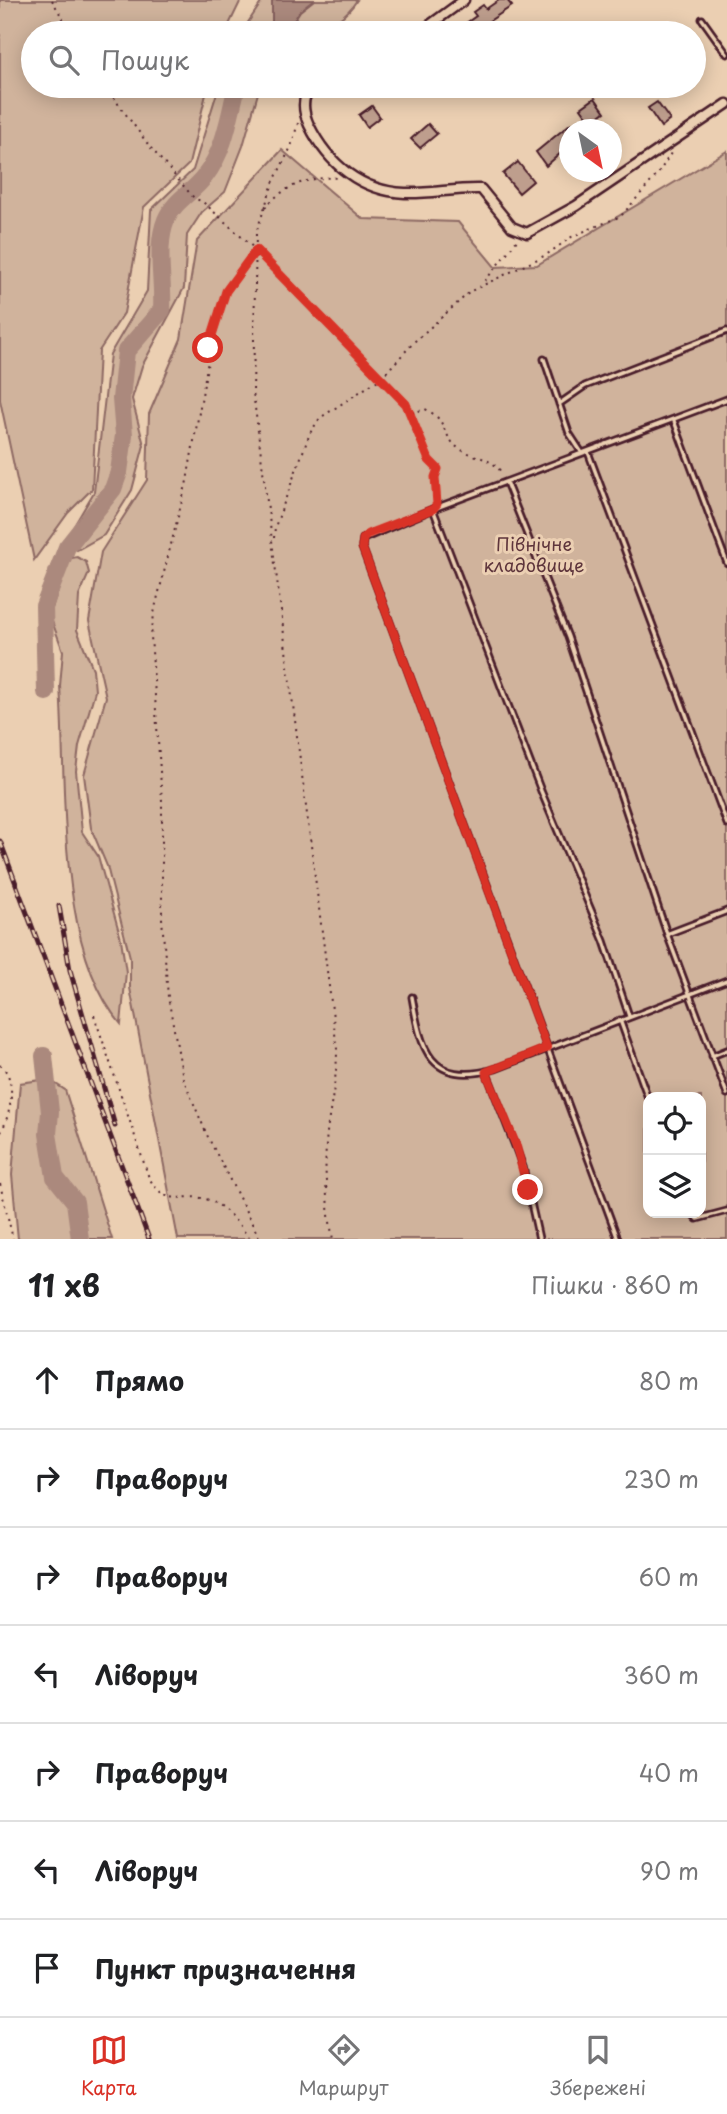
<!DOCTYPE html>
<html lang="uk">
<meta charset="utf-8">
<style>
:root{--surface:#fff;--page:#f2f2f2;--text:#202124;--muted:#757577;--line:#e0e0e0;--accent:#d93025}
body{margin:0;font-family:"Playpen Sans",sans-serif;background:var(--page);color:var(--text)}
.controls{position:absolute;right:21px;bottom:21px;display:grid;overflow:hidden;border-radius:14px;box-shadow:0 4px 18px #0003}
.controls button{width:63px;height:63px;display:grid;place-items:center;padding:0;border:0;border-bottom:2px solid var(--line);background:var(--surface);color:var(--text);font:35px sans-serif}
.compass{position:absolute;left:559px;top:119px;width:63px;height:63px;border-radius:50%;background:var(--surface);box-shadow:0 4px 18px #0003;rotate:147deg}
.stop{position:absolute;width:21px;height:21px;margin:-16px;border:5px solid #d93025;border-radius:50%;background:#fff}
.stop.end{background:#d93025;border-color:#fff;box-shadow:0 2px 7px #0008}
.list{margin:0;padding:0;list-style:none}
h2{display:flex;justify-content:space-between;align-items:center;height:91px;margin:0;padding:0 28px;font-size:30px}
h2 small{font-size:23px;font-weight:400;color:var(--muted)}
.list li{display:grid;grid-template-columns:46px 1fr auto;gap:21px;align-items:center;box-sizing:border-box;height:98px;padding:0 28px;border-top:2px solid var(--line)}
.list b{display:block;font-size:26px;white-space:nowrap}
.list em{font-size:23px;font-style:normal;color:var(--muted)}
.icon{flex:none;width:38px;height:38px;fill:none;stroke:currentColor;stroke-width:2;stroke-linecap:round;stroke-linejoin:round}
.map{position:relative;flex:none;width:727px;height:1239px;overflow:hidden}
.search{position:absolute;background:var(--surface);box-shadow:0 4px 18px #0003;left:21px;right:21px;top:21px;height:77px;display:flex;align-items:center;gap:18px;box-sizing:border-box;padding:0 24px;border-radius:38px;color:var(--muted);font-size:26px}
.sheet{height:777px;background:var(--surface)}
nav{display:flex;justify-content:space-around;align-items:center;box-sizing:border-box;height:98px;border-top:2px solid var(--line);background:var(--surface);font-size:19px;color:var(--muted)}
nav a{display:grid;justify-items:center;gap:4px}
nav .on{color:var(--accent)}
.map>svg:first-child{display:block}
</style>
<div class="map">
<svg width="727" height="1239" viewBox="0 0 727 1239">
<rect width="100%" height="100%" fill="#ebcfb2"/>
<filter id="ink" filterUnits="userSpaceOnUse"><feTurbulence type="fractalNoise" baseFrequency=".0143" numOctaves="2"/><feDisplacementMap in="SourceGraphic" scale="14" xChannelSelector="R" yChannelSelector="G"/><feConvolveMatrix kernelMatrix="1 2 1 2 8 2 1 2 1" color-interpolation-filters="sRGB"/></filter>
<g filter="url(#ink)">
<path fill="#d0b39c" stroke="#8d6964" stroke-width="2" fill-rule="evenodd" d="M0,0H241L225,33H33V86H208L189,164L144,207L124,313L99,351L92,489L68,513L34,560L0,400Z
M263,0H357C331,41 284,33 241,33Z
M219,86H260L243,146L225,192L202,212L187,235L184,288L142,366L132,399L144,445L132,490L104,535L77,550L65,541L94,492L110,354L147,291L151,210L193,170Z
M282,150L363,219L458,222L495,267L537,265L727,151V1239H178L130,988V957L107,866L91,828L84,775L106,697L89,621L101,552L147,480L149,414L181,339L197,241ZM648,1097H701V1213H648Z
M77,557L86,562L89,573L79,596L77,630L93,669L95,691L79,746L76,771L82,832L98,856L121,939L126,972L121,1024C55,948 67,783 60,686L63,651L50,616L66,559Z
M48,1079L65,1090L112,1239H18L12,1175L20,1083Z"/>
<path fill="#ab897d" stroke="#845f5c" stroke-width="2" d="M272,0H314L300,11L286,33H272Z"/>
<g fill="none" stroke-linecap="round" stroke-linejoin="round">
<path stroke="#ab897d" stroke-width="18" d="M46,692L44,606L67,547L113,489L119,472L124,435L121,399L126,351L162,310C164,281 155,247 166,220C174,200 194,192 205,176C225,150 229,117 237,86
M44,1056L50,1112L48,1134L55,1177L75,1202L80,1239"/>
</g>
<path fill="#be9e8d" stroke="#4a1f2b" stroke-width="2" d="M499,0H507L512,6L471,33H452L476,16L473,12L483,5L486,9Z
M595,98L605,112L591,122L581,108Z
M657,102L670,120L661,127L648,108Z
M372,106L380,117L367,127L359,115Z
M428,124L437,134L420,148L411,139Z
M570,124V145L546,166L536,152Z
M518,162L533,181L519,193L503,174Z"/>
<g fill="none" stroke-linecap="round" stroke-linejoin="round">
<defs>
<path id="lane" d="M702,19L727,54
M544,359L569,433L582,453
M559,404L585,386L727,331
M674,421L727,563
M588,452L727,824
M506,482L568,637L667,934L727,1094
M433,509L541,791L604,941L629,1016
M667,934L727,911
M412,997C421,1049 429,1087 495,1069L727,980
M620,1020L648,1098
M712,1056L727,1050
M486,1071L523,1167L539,1239
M692,1213L697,1219L727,1211
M618,1239L362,547L363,539L433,509L727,399"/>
<path id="street" d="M419,33L464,0
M312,86C301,97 303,112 309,125C328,164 361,191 405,193C431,194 455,188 481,189L512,227L527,233L576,206L727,104"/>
</defs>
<use href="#lane" stroke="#4a1f2b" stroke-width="9"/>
<use href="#street" stroke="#4a1f2b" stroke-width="13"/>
<path stroke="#4a1f2b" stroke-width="2" stroke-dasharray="2 5" stroke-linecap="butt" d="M52,0L71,33
M105,86L150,147L194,198L203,202L256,250L406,404L429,460L437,469L435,477L437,499
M298,123L291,147L273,183L256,233L253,392L337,1049C337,1076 332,1098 328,1124C323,1160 326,1204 333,1239
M265,207C285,186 309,176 338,178
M256,251L226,291L216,315L187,481L155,608L151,636L162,801V918L168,997L183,1078L207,1135L260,1239
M485,281L518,239
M412,413L425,409C445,419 440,426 452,442C464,458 492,454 502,474
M274,538L275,527L310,433L320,418L381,378L415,341L471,291L546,255L573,236L621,216L658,174L671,153
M94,1015L149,1178C170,1212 183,1189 211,1201C227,1208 240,1226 250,1239
M0,1065C19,1079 10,1117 0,1134
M0,1184L13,1239"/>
<use href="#lane" stroke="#ebcfb2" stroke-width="3.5"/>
<use href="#street" stroke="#ebcfb2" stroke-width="8"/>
<defs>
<path id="rail" d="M0,841L149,1239
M59,906L70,970L115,1126"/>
</defs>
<use href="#rail" stroke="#4a1f2b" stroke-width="5"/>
<use href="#rail" stroke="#ebcfb2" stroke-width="2.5" stroke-dasharray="8" stroke-linecap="butt"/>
</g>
</g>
<g fill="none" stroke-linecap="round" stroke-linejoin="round" filter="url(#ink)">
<path stroke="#d93025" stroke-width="9" d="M208,348L226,291L256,250L406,404L429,460L438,469L435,477L437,504L433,509L368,534L363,539L362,547L547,1048L486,1072L516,1145L528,1190"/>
</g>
<g text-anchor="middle" stroke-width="6" stroke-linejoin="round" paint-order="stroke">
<g font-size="18" fill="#5e353c" stroke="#ebcfb2">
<text x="534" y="551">Північне<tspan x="534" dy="21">кладовище</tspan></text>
</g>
</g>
</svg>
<div class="controls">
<button><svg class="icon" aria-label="locate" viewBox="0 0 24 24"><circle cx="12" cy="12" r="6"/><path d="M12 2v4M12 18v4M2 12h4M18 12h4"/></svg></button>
<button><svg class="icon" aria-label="layers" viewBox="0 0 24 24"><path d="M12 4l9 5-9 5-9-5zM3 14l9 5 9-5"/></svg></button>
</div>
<svg class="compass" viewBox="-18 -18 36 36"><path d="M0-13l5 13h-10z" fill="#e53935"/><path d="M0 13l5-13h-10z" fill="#757577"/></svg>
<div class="stop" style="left:208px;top:348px"></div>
<div class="stop end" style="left:528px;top:1190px"></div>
<div class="search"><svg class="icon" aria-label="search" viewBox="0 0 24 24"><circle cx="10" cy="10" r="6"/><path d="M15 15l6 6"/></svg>Пошук</div>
</div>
<section class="sheet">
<h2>11 хв<small>Пішки · 860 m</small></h2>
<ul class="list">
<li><svg class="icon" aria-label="ahead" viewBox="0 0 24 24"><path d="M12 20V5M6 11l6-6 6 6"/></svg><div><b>Прямо</b></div><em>80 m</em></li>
<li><svg class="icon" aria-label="right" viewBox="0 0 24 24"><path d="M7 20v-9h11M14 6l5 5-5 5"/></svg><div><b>Праворуч</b></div><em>230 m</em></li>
<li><svg class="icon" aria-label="right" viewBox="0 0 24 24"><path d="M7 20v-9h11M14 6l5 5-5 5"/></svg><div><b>Праворуч</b></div><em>60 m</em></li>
<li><svg class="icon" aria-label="left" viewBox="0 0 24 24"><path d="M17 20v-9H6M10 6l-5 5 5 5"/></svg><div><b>Ліворуч</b></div><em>360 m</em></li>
<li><svg class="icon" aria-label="right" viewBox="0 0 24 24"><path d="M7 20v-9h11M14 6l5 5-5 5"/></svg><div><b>Праворуч</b></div><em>40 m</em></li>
<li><svg class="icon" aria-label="left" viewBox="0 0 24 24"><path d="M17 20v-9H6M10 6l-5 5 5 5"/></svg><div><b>Ліворуч</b></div><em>90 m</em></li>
<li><svg class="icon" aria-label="arrive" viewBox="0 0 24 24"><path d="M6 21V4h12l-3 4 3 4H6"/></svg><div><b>Пункт призначення</b></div></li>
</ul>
</section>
<nav>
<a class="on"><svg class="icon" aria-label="map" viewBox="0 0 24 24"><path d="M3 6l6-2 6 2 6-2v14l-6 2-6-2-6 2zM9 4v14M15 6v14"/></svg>Карта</a>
<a><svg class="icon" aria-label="directions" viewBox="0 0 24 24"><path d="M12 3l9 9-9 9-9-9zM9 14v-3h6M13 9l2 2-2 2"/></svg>Маршрут</a>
<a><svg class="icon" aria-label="saved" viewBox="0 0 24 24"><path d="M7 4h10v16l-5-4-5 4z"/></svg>Збережені</a>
</nav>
